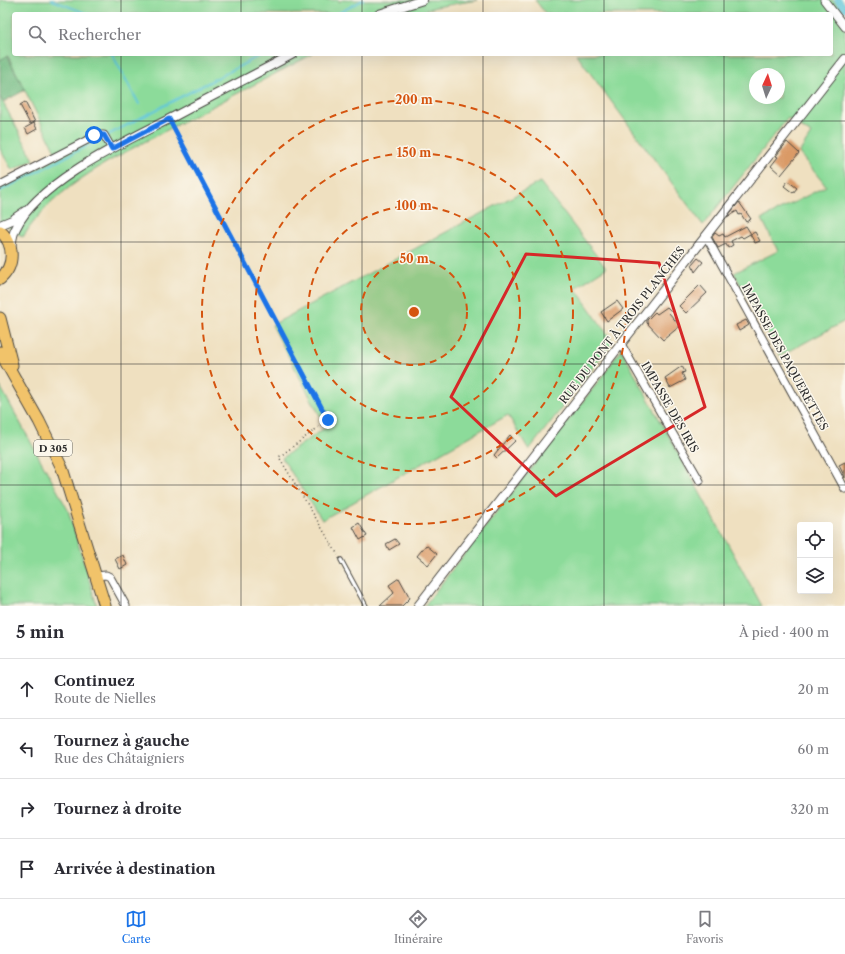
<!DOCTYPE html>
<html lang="fr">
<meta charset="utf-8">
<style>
:root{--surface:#fff;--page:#f2f2f3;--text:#2b2b33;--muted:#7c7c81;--line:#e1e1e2;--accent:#1a73e8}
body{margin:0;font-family:"Libre Caslon Text",serif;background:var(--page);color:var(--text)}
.controls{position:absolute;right:12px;bottom:12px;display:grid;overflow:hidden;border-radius:4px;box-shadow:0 4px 16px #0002}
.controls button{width:36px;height:36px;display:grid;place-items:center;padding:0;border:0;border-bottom:1px solid var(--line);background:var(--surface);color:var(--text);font:20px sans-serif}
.compass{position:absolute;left:749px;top:68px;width:36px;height:36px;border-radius:50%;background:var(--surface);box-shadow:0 4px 16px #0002;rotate:4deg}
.stop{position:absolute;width:12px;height:12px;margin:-9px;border:3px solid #1a73e8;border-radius:50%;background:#fff}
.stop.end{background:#1a73e8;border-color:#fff;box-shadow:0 1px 4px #0008}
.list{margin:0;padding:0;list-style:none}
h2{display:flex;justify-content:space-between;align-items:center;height:52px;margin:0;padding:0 16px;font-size:17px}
h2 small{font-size:13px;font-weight:400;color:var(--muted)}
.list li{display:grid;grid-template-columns:26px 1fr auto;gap:12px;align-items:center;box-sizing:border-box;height:60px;padding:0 16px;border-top:1px solid var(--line)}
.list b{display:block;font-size:15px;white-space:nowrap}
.list p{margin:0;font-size:13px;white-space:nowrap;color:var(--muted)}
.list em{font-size:13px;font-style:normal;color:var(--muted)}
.icon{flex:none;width:22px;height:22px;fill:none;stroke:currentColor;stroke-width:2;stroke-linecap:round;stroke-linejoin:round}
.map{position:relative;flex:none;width:845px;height:606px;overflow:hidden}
.search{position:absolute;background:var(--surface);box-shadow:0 4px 16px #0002;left:12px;right:12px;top:12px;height:44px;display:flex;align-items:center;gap:10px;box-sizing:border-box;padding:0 14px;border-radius:4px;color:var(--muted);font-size:15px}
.sheet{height:292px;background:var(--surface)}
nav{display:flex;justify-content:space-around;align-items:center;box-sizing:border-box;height:56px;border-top:1px solid var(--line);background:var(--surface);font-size:11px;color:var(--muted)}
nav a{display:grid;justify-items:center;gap:2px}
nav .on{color:var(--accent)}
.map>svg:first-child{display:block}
</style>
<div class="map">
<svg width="845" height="606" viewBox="0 0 845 606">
<rect width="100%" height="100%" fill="#fbf7ec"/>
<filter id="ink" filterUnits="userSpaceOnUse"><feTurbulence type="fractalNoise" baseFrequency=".025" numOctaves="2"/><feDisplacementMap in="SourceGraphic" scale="8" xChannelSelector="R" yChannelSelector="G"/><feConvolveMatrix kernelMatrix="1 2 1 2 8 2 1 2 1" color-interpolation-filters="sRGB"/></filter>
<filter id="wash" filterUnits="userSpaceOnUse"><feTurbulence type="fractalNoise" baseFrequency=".012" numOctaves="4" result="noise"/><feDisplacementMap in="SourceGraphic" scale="16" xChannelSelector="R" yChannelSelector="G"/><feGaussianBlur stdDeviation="0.9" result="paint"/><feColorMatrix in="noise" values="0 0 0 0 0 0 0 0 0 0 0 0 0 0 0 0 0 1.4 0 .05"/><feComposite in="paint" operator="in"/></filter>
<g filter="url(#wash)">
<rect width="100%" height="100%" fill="#efe0c0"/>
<path fill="#8cdb9a" stroke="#5c8362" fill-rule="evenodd" d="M0,0H339V2L342,0H477L436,7L413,14H14V54H313C266,79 218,103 171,128C117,157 57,183 23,237L0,222V187L58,157L8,56L0,60Z
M535,0H833L845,15V321L780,356L734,273L778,251L762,219L826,186L799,153L811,134L788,118L703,225L576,54H831V14H546ZM755,74H779V98H755Z
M0,97L34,160L12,170L0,149Z
M540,182L606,268L575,288L613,342L529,450L508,415L322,520L282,458L326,427L272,325Z
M621,349L762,606H424L605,373Z
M0,386L68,510L97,606H0Z"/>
<path fill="#71bb82" stroke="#4e7356" d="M7,56L25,90L3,102L0,97V60Z"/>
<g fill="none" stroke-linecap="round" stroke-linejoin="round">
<path stroke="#5ec6da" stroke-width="2" d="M52,0L88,14
M337,14L363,0
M112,54L139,104
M106,136L263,54
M0,191L102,138"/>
<path stroke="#5ec6da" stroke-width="7" d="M838,0L845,8"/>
</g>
<g id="blocks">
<path fill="#da9a66" d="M25,102L35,122L30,124L20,105Z
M34,123L37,129L28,134L25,128Z
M787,142L799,153L781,175L771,166L778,157L776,156Z
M788,181L797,188L793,193L784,186Z
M739,202L751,219L746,222L741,214L739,215L737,211L727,217Z
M746,226L751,234L755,232L760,241L755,243L750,234L743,238L741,236L731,241L733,245L728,248L726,244L718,248L712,237L715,233L719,236L723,234L725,237Z
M698,258L703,262L695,272L692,265Z
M700,285L707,293L686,313L679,306Z
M617,301L623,309L607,321L601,312Z
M667,307L671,311L669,313L680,326L663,340L647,323V320L655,312L657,314Z
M746,320L749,325L739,331L736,325Z
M682,366L685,372L682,373L685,380L670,388L665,378Z
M510,435L515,441L497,458L494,455Z
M845,462V478L839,465Z
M359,523L367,536L360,540L353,527Z
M395,539L399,544L389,550L386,544Z
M426,545L437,554L428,565L417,556Z
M123,555L127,565L120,569L115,559Z
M399,578L410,598L402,606H380L394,593L389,585Z"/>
</g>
</g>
<g filter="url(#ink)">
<use href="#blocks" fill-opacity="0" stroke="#484641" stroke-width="1"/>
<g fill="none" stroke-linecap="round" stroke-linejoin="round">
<defs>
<path id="service" d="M341,560L366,606"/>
<path id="minor" d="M824,0L845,27
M0,185L97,135H104L112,149
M706,236L845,489
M621,344L700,481
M95,576L106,575L110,577L126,606"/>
<path id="tertiary" d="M379,14L423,0
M0,225L12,220L25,211
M11,249C12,242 12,235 16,228C39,180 129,140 175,116C214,95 254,75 293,54
M418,606L621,344L845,59"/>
<path id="primary" d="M0,231C15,244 15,266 0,279
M0,318L12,365
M0,352L39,421L62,468L105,606"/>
</defs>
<use href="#service" stroke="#484641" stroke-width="5.5"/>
<use href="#minor" stroke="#484641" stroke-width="9"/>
<use href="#tertiary" stroke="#484641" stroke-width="10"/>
<use href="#primary" stroke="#484641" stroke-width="13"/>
<path stroke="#484641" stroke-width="1.5" stroke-dasharray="1 3" stroke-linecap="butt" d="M173,126L328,420L279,457L338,555"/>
<use href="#service" stroke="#fff" stroke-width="3.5"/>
<use href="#minor" stroke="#fff" stroke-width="7"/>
<use href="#tertiary" stroke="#fff" stroke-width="8"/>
<use href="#primary" stroke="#f1c36a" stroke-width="11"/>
</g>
</g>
<g fill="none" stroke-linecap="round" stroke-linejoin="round" filter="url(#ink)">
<path stroke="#1a73e8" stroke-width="5" d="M94,135H104L112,149L169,119L328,420"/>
</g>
<path fill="none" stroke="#d62828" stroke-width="3" stroke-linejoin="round" d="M526,254L659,263L705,407L556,496L451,397Z"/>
<path fill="none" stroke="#2b2b2b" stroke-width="1" stroke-opacity="0.55" d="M121,0V14M241,0V14M362,0V14M483,0V14M604,0V14M724,0V14M121,54V606M241,54V606M362,54V606M483,54V606M604,54V606M724,54V606M0,121H845M0,242H845M0,364H845M0,485H845"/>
<circle cx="414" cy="312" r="53" fill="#d5540f" fill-opacity=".12"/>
<g fill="none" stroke="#d5540f" stroke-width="2" stroke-dasharray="7 5">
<circle cx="414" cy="312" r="53"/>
<circle cx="414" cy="312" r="106"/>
<circle cx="414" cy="312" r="159"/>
<circle cx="414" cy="312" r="212"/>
</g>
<g text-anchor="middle" stroke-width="3" stroke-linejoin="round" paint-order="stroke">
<rect fill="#fbf7ec" stroke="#696865" stroke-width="1" x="34" y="440" width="38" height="16" rx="3"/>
<g font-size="10" font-weight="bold" fill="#2b2b2b">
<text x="53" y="452">D 305</text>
</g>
<g font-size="11" fill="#2b2b2b" stroke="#fbf7ec">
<text transform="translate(622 325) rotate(-52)" y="4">RUE DU PONT À TROIS PLANCHES</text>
<text transform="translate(785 357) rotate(61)" y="4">IMPASSE DES PAQUERETTES</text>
<text transform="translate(670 407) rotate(60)" y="4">IMPASSE DES IRIS</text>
</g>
</g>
<circle cx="414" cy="312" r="6" fill="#d5540f" stroke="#fbf7ec" stroke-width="2"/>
<g font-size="12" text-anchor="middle" font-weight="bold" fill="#d5540f" stroke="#fbf7ec" stroke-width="3" stroke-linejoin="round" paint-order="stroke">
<text x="414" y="104">200 m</text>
<text x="414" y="157">150 m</text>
<text x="414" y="210">100 m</text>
<text x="414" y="263">50 m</text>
</g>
</svg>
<div class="controls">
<button><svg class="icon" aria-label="locate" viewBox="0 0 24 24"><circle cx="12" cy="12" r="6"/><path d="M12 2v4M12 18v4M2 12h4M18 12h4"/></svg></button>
<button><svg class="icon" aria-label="layers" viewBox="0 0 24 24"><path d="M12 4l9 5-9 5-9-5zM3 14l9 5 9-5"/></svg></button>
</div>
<svg class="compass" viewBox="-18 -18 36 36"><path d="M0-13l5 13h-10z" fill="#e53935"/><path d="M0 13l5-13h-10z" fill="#7c7c81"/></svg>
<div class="stop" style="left:94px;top:135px"></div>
<div class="stop end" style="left:328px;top:420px"></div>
<div class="search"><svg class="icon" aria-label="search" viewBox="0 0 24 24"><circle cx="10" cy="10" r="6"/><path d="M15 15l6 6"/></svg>Rechercher</div>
</div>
<section class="sheet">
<h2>5 min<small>À pied · 400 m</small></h2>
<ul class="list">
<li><svg class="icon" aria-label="ahead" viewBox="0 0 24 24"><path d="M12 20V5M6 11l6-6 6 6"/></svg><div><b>Continuez</b><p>Route de Nielles</p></div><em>20 m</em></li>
<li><svg class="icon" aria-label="left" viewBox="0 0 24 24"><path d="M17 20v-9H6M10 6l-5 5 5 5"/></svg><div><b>Tournez à gauche</b><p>Rue des Châtaigniers</p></div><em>60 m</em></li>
<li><svg class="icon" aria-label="right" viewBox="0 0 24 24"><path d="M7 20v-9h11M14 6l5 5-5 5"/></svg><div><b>Tournez à droite</b></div><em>320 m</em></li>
<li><svg class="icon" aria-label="arrive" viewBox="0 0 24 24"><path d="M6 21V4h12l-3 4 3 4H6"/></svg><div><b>Arrivée à destination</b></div></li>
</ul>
</section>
<nav>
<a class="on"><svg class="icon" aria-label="map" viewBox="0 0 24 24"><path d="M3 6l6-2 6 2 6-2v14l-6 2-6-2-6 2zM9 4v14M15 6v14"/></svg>Carte</a>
<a><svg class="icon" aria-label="directions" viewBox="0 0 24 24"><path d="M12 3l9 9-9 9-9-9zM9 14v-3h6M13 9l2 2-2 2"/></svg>Itinéraire</a>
<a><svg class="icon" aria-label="saved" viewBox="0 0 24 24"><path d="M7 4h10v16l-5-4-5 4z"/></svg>Favoris</a>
</nav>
